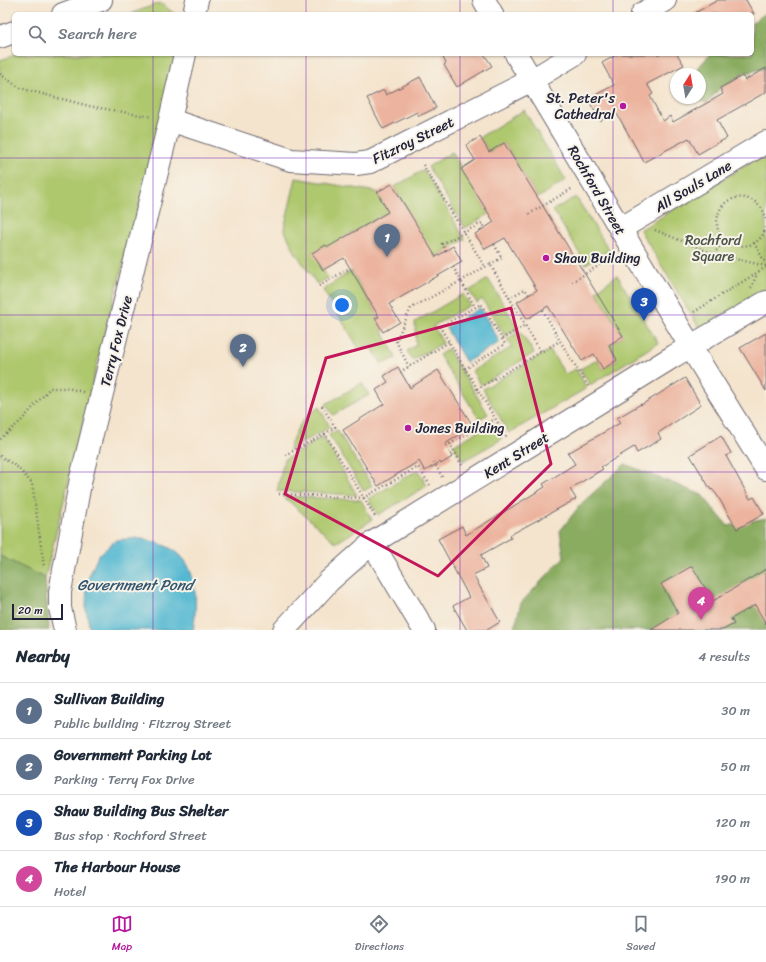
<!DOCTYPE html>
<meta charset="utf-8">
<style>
:root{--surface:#fff;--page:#f2f2f3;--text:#1f2937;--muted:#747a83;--line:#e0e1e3;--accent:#b5179e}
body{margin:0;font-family:Sriracha,sans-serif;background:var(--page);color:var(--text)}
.compass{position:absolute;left:670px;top:68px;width:36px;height:36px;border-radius:50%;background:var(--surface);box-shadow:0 1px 3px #0004;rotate:11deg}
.scale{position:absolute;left:12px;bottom:10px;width:51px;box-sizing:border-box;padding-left:4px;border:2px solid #22223b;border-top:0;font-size:11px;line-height:14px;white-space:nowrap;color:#22223b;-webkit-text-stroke:3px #f7f3e8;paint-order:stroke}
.you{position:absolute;left:342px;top:305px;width:14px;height:14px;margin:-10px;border:3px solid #fff;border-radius:50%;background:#1a73e8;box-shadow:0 0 0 6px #1a73e833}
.badge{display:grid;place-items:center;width:26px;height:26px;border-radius:50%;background:var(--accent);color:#fff;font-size:13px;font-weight:700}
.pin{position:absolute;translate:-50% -33px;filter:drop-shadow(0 1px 2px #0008)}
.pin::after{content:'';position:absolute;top:21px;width:14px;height:12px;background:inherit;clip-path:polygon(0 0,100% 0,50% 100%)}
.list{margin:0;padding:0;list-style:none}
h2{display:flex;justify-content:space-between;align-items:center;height:52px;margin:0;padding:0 16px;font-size:17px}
h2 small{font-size:13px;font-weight:400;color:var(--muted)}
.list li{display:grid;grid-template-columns:26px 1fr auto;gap:12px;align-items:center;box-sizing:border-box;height:56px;padding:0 16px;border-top:1px solid var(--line)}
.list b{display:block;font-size:15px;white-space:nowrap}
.list p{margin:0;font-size:13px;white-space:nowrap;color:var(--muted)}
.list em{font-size:13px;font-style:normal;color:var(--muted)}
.icon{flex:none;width:22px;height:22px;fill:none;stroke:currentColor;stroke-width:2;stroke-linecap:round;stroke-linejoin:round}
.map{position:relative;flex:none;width:766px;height:630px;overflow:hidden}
.search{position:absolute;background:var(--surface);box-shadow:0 1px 3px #0004;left:12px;right:12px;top:12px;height:44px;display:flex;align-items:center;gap:10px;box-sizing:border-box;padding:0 14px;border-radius:6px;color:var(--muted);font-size:15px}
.sheet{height:276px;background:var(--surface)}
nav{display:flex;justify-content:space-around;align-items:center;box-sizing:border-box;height:56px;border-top:1px solid var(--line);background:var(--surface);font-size:11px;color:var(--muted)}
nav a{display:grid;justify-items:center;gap:2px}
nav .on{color:var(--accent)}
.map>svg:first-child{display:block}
</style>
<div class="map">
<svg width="766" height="630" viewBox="0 0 766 630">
<rect width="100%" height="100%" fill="#f7f3e8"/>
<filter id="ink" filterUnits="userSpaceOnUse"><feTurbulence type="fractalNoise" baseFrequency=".025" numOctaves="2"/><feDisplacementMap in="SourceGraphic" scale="8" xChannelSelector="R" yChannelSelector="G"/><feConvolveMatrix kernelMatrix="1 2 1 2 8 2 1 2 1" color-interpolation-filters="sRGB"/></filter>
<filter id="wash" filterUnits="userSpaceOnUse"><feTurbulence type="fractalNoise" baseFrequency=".012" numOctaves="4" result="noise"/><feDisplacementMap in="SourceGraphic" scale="16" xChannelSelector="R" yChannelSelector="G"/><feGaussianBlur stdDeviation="0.9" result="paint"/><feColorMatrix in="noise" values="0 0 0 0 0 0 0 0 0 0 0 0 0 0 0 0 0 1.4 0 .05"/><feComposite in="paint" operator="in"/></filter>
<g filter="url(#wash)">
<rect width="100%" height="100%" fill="#f4e4cd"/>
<path fill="#aec86d" stroke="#687554" d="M160,3L175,14H130Z
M18,54H179L101,348L45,578L0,556V60Z
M524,110L566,180L538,198L504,143L489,152L480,137Z
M452,152L489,214L465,228L428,167Z
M766,153V289L700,329L640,230Z
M424,170L465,239L435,257L394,187Z
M296,178L377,192L388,212L335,243L331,252L326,245L313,253L328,278L317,284L295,252L284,229Z
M576,197L609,250L586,264L553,210Z
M351,271L376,312L380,316L376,318L396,358L382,364L370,345L360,350L323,290Z
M617,275L658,343L590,385L580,369L597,360L603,369L617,360L609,345L623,336L596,291Z
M488,279L518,328L505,336L482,299L477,303L469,291Z
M463,294L470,305L433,326L443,343L412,360L407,351L416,345L415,322Z
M520,331L534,353L481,385L472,371L512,347L507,339Z
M448,349L488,414L479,419L439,355Z
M550,350L565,374L576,369L587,388L509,433L483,389Z
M362,383L369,395L333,415L326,404Z
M319,407L330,427L289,450C294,431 302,418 319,407Z
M493,423L502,439L463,461L454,445Z
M337,430L372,486L364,491L329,435Z
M323,437L357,495L277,491L284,460Z
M418,470L427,486L378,515L368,499Z
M283,496L361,500L372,520L336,543Z"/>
<path fill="#8aac60" stroke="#56674e" d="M766,13V68L745,73L720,88L707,103L689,98H700V74H693L710,54H752V23Z
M625,464L702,495L728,526L766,518V630H514L521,603L564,557L560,531L581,504Z
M0,556L45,578L49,630H0Z"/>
<path fill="#53b8d1" stroke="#3a6d86" d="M480,308L500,342L466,362L446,328Z
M138,538C152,541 170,545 181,556C198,573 197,608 193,630H90L86,609L87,581L98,556L116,540Z"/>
<g id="blocks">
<path fill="#ecb49f" d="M718,0H746L754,14H693Z
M441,54H484L492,66L457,87L444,65L446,63Z
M618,54H677L684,65L647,84L653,94L650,96L663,121L670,116L673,122L723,94L720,88L742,76L745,80L766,68V92L717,120L727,138L712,146L698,154L689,138L644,162L616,112L600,121L588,99L614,85L602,63Z
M420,77L436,108L419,116L417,112L383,129L367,98L384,90L386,95Z
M480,137L489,152L504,143L623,336L609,345L617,360L603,369L594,354L582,361L548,306L527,319L517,302L537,290L505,238L485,249L475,234L494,222L461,169L475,160L466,145Z
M392,184L436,257L453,246L462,262L389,304L400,322L383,332L375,318L379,317L344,258L323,270L312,253L326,245L328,247L388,212L377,192Z
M766,333V391L740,348Z
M398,367L410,388L438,370L473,426L445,444L452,457L441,464L440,462L425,471L419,461L378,486L343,430L384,404L376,390L388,382L384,376Z
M685,378L701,405L658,433L661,439L637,453L634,447L601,467L603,469L570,489L576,499L510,535L511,538L481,555L487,568L473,575L500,622L487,630H467L453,606L469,597L438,539L462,526L466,535L545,487L543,484L575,464L568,453L620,423L617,418L641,404V405Z
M721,436L731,453L726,456L750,499L754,497L764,514L737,529L717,495L712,489L711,490L690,455Z
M692,566L713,601L766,569V624L755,605L731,619L734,624L723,630H651L678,613L661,584Z"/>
</g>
</g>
<g filter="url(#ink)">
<use href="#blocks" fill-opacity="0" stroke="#6c666e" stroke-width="1"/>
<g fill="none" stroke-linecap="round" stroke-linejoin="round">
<defs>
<path id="minor" d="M484,0L492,14
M194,14L197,0
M642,14L665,0
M516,54L701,364L766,469
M170,120L291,160L356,164L370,162L532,80L575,54
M620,229L766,142
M372,543L424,630
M65,630L60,608V592L81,478L170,120L185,54
M284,630L329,581L372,543L674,356L766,302"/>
<path id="major" d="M63,14L101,0
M0,37L14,32"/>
</defs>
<use href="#minor" stroke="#6c666e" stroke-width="24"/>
<use href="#major" stroke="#6c666e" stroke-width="24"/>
<path stroke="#6c666e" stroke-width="2.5" stroke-dasharray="1 3" stroke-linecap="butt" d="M0,74L20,88L89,106L152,117
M423,165L485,267
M529,214L573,188
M766,219C763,202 744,192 728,201C723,204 719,210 718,216C709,248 761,259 766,225
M655,230L714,254L766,266
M754,243L766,264
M446,251L442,244L482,223L484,228
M714,254L724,240
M490,264L502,258L494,244
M453,267L461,281L490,264L525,325
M572,282L611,258
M319,286L350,268
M751,288L757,274
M509,298L525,289L529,295
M543,310L560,341
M694,312L766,267
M502,339L525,325L541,352
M409,367L396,341L411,308L461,281L475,307
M465,369L505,344L481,304L440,327L507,438
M400,372L449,342
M477,389L560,341L588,386
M322,406L335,427L325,434
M0,439L21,421L50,388H67L83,392
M285,455L325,434L376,518
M0,456L17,467L32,483L44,567
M434,462L442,477
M462,465L450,444L495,419
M279,494L363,498L418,467L430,485"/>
<use href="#minor" stroke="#fff" stroke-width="22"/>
<use href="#major" stroke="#fff" stroke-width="22"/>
</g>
</g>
<path fill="none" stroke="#c2185b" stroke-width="3" stroke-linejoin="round" d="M511,308L551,464L438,576L285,494L326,358Z"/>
<path fill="none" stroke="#7b2cbf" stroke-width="1" stroke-opacity="0.55" d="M153,0V14M306,0V14M460,0V14M613,0V14M153,54V630M306,54V630M460,54V630M613,54V630M0,158H766M0,315H766M0,472H766"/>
<g fill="#b5179e" stroke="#f7f3e8" stroke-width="1.5">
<circle cx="623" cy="106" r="4"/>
<circle cx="546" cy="258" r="4"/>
<circle cx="408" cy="428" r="4"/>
</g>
<g text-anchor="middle" stroke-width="4" stroke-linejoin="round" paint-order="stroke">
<g font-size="14" fill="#22223b" stroke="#f7f3e8" text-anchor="start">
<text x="615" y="103" text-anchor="end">St. Peter's<tspan x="615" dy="16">Cathedral</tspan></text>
<text x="554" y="263">Shaw Building</text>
<text x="416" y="433">Jones Building</text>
</g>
<g font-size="14" fill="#22223b" stroke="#f7f3e8">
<text transform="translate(413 140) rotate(-26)" y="5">Fitzroy Street</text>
<text transform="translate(693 186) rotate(-31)" y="5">All Souls Lane</text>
<text transform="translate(597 190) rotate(60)" y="5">Rochford Street</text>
<text transform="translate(116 341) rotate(-76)" y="5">Terry Fox Drive</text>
<text transform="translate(516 455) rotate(-32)" y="5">Kent Street</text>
</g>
<g font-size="14" fill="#4c544a" stroke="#f7f3e8">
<text x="713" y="245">Rochford<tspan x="713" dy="16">Square</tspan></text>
</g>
<g font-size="15" font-style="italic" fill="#335670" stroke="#f7f3e8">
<text x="135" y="590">Government Pond</text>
</g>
</g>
</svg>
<svg class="compass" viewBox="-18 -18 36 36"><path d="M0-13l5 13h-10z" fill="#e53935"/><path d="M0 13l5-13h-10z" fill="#747a83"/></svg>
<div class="scale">20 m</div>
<div class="you"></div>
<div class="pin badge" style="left:387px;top:257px;background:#5c6f8a">1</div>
<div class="pin badge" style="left:243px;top:367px;background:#5c6f8a">2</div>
<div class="pin badge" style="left:644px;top:321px;background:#1a4fb4">3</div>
<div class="pin badge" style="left:701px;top:620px;background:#d1479c">4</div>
<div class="search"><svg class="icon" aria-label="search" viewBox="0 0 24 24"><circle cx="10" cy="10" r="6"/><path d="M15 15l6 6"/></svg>Search here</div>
</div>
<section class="sheet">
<h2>Nearby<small>4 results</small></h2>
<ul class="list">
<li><span class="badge" style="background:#5c6f8a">1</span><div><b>Sullivan Building</b><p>Public building · Fitzroy Street</p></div><em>30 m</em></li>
<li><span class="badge" style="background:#5c6f8a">2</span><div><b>Government Parking Lot</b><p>Parking · Terry Fox Drive</p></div><em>50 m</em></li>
<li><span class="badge" style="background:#1a4fb4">3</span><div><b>Shaw Building Bus Shelter</b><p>Bus stop · Rochford Street</p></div><em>120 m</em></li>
<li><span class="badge" style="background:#d1479c">4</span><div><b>The Harbour House</b><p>Hotel</p></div><em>190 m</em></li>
</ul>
</section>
<nav>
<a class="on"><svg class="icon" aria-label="map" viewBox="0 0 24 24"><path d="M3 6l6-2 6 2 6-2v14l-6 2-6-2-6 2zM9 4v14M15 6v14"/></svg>Map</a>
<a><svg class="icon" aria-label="directions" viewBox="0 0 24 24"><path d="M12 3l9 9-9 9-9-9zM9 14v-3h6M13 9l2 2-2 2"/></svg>Directions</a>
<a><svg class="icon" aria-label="saved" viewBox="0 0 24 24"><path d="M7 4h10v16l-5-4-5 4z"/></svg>Saved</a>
</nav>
